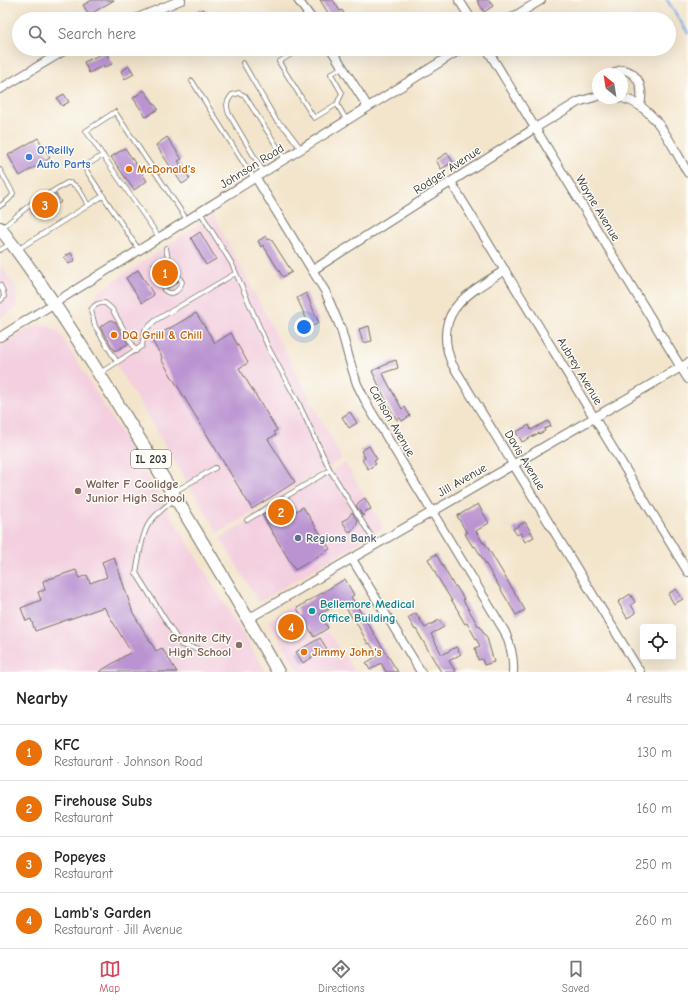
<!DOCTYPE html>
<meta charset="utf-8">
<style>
:root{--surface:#fff;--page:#f6f6f6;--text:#222;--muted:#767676;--line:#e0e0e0;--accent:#d1495b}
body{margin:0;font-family:"Comic Neue",sans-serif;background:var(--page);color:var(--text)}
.controls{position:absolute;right:12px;bottom:12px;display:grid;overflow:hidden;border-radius:4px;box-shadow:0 4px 16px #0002}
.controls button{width:36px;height:36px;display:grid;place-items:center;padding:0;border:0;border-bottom:1px solid var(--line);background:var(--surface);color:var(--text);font:20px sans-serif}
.compass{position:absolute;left:592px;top:68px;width:36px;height:36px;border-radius:50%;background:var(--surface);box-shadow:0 4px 16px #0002;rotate:330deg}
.you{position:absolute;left:304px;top:327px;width:14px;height:14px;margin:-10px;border:3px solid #fff;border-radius:50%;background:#1a73e8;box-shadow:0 0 0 6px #1a73e833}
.badge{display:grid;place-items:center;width:26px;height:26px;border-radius:50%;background:var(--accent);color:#fff;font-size:13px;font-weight:700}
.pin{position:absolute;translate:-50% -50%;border:2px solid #fff;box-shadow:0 1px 4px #0006}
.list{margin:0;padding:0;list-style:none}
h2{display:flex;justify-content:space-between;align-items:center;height:52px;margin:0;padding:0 16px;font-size:17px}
h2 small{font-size:13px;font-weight:400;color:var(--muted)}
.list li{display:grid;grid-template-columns:26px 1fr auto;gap:12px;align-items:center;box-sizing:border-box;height:56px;padding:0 16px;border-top:1px solid var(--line)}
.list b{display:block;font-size:15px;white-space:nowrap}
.list p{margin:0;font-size:13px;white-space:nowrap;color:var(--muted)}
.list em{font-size:13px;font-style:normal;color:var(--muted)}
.icon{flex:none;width:22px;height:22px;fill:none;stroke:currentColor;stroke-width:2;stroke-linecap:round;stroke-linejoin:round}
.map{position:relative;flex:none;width:688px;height:672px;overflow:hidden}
.search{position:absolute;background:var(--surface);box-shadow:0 4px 16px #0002;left:12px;right:12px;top:12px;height:44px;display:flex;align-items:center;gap:10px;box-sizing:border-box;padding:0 14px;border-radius:22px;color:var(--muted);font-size:15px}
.sheet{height:276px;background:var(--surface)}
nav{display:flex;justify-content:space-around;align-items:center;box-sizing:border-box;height:56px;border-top:1px solid var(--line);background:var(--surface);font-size:11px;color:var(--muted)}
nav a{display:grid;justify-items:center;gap:2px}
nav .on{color:var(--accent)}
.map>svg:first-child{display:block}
</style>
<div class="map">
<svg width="688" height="672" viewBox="0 0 688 672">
<rect width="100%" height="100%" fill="#fdfcf7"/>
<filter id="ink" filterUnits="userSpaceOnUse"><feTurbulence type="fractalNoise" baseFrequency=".025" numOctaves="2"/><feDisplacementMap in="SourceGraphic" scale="8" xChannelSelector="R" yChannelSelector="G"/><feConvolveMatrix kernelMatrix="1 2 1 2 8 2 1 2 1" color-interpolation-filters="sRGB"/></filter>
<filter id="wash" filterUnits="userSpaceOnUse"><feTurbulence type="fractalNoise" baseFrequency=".012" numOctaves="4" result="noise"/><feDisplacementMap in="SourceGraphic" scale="16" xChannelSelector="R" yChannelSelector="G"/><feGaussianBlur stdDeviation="0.9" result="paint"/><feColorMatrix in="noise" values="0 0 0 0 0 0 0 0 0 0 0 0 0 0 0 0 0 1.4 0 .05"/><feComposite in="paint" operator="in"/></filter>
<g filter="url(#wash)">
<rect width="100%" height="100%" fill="#f3e5cc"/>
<path fill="#f3cfdf" d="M213,215L342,459L218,533L91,323L89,307L99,291Z
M0,266L16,287L17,307L0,318Z
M42,325L48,326L56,330L61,335L266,672H0V346L25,331L34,327Z
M345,463L384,528L259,602L220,538Z
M293,605L314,640L328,631L355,672H300L268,621Z"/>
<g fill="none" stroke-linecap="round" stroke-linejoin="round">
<path stroke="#7aa8e3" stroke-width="2.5" d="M667,0L688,33"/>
</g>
<g id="blocks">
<path fill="#ba93d1" d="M92,0H114L89,15L83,5Z
M320,0H333L340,11L342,10L347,19H332Z
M477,0H489L493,6L484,12Z
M203,9L209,19H184L199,10V11Z
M106,52L112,64L104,68L103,66L89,73L84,62Z
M129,66L134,74L125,79L121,71Z
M144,90L158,109L146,117L133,98Z
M64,94L69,102L62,106L57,98Z
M167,137L182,159L178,161L190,179L182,184L156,145Z
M38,138L50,158L20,176L8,155Z
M125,148L147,181L134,190L111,157Z
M447,153L453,162L441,169L436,160Z
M56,194L61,202L44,212L34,216L31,210V209Z
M200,232L216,259L206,265L191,238Z
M266,236L268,240L271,239L292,272L283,277L263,245L261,247L258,241Z
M71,253L75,260L69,264L64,257Z
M162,258L178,282L168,288L152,264Z
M138,270L154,295L142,303L126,278Z
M306,293L319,323L310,327L297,298Z
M196,313L215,343L231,333L248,363L239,368L277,430L274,432L276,435L268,439L295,482L252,509L161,359L162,357L151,339Z
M111,320L115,322L128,344L115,351L100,327Z
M369,326L372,341L363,343L359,329Z
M396,360L398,368L383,373L386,380L402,409L405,407L410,416L402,421L400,418L397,420L389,407L372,371L387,364V363Z
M350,412L357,423L349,428L342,417Z
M548,421L551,426L544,429L545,431L539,434V433L522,442L516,432L529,425L531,430Z
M369,446L377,459L374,461L376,464L368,469L362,460L365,458L361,451Z
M365,498L371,509L366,511L363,516L356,506L359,502Z
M289,500L296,511L303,507L330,549L295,570L262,515Z
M478,504L489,523L476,531L483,543H485L525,610L516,615L475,546L473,547L465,534L467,533L457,516Z
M352,512L358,522L354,529L349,532L342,521L348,518Z
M525,522L534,537L525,542L520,533L517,535L513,529Z
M436,554L454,586H456L464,599L463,600L476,622L478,626L479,625L487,638L494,662L484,665L482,659L478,660L475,648L480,646L467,623L465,624L458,612H459L457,609L435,573H436L428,559Z
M114,557L133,613L156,651L162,648L177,672H99L131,652L104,607L35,631L31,619L26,621L21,608L41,600L38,592L45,590L43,581L76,570L79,578L87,575L90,583L107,577L102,562Z
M345,579L354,595L351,597L398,672H386L381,663L370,670L366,663L377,656L370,643L368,644L355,620L354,621L343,602L320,614L328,628L314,637L307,625L289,637L281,626L300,614L297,608Z
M676,589L683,599L674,604L668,594Z
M630,594L635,602L631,605L636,613L627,618L618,602Z
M416,613L425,628L439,620L444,627L431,634L442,655L456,647L461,654L449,661L456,672H441L416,629L415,630L408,618Z
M320,638L327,649L303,663L296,652Z"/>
</g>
</g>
<g filter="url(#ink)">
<use href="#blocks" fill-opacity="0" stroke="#716c63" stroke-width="1"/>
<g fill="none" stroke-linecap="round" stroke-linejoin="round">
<defs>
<path id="service" d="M299,49L279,62L314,118L337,104L347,121
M243,63L276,120L286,129L301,149
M192,81L250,173L255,178
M337,104L342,93L331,74L342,67
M103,155L84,167L139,250
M0,170L13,193C12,199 5,202 0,206
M264,173L229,114C226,106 226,102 232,95L239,93L245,96L285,159
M200,212L232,264L269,349L297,400L330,470L247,520
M2,228L31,204L67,183C78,182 83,197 88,205
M159,237L86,131L115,112L187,220
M0,250L10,244
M17,250L103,196
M0,285L3,291L4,297L0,301
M164,290C172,297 179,291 182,282L168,259L166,248
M117,362L95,326L91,310C95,304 98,303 105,303L112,309L136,351
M100,373L142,346L145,330L156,320L236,273
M330,470L376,544
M174,492L215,468
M175,499C166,506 155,514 148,525C141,537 139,559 136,573L181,645L199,649"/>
<path id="minor" d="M298,0L312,19
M459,0L471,19
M135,19L181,0
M510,19L541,0
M331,49L368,107
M487,49L688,379
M614,74C626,64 639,76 641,90C642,95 641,101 640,106
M0,89L67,49
M622,98C656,106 672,146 688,173
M256,178L325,291L341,329L350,362L357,384L368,406L505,632C511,646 514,658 513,672
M451,182L688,572
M313,270L535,128L578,102L598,96
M505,270C467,294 431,312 452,364L640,672
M0,337L461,49
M352,559L421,672
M248,619L688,363"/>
<path id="primary" d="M0,228C47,289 87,354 127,419C179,503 230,586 278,672"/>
</defs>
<use href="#service" stroke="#716c63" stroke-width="5.5"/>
<use href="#minor" stroke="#716c63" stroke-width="10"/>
<use href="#primary" stroke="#716c63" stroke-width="14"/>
<use href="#service" stroke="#fff" stroke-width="4"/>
<use href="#minor" stroke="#fff" stroke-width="8"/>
<use href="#primary" stroke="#fff" stroke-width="12"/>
</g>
</g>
<circle fill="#3f7fe0" stroke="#fdfcf7" stroke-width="1.5" cx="29" cy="157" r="4"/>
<g fill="#e8710a" stroke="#fdfcf7" stroke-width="1.5">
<circle cx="129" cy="169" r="4"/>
<circle cx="114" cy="335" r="4"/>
<circle cx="304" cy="652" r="4"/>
</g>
<g fill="#8d6e63" stroke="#fdfcf7" stroke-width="1.5">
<circle cx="78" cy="491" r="4"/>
<circle cx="239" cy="645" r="4"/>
</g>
<circle fill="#5c6f8a" stroke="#fdfcf7" stroke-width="1.5" cx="298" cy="538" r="4"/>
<circle fill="#0f9aa8" stroke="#fdfcf7" stroke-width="1.5" cx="312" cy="611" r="4"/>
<g text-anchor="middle" stroke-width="3" stroke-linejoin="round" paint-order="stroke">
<rect fill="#fdfcf7" stroke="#6a6a68" stroke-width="1" x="131" y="450" width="40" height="18" rx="3"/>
<g font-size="11" font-weight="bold" fill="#2b2b2b">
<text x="151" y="463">IL 203</text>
</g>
<g font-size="12" font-weight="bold" fill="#366cbe" stroke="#fdfcf7" text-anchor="start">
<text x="37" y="154">O'Reilly<tspan x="37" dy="14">Auto Parts</tspan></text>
</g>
<g font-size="12" fill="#2b2b2b" stroke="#fdfcf7">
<text transform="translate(252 166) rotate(-32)" y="4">Johnson Road</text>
<text transform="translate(447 170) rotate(-33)" y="4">Rodger Avenue</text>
<text transform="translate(598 208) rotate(59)" y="4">Wayne Avenue</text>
<text transform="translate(580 371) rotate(59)" y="4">Aubrey Avenue</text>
<text transform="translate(392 421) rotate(60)" y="4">Carlson Avenue</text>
<text transform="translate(525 460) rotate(59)" y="4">Davis Avenue</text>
<text transform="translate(462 480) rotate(-30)" y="4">Jill Avenue</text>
</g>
<g font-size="12" font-weight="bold" fill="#c56008" stroke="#fdfcf7" text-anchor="start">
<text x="137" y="173">McDonald's</text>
<text x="122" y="339">DQ Grill &amp; Chill</text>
<text x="312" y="656">Jimmy John's</text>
</g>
<g font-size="12" font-weight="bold" fill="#785e54" stroke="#fdfcf7" text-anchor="start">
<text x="86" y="488">Walter F Coolidge<tspan x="86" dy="14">Junior High School</tspan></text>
<text x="231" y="642" text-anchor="end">Granite City<tspan x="231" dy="14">High School</tspan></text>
</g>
<g font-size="12" font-weight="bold" fill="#4e5e75" stroke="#fdfcf7" text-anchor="start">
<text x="306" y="542">Regions Bank</text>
</g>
<g font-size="12" font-weight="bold" fill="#0d838f" stroke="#fdfcf7" text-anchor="start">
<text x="320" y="608">Bellemore Medical<tspan x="320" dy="14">Office Building</tspan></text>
</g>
</g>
</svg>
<div class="controls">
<button><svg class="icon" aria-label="locate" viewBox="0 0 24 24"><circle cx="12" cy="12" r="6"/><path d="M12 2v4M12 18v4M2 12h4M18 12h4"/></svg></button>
</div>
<svg class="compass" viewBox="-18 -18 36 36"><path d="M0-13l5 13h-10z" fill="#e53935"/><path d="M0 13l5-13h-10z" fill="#767676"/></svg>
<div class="you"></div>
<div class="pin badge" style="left:165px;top:273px;background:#e8710a">1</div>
<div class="pin badge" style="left:281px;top:512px;background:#e8710a">2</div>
<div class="pin badge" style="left:45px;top:205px;background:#e8710a">3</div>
<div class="pin badge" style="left:291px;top:627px;background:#e8710a">4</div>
<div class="search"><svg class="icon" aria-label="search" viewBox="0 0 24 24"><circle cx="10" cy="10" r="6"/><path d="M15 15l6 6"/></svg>Search here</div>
</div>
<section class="sheet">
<h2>Nearby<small>4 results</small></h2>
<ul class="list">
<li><span class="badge" style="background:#e8710a">1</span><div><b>KFC</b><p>Restaurant · Johnson Road</p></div><em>130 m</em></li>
<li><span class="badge" style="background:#e8710a">2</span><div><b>Firehouse Subs</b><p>Restaurant</p></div><em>160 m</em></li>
<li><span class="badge" style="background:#e8710a">3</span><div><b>Popeyes</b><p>Restaurant</p></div><em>250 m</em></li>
<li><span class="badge" style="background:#e8710a">4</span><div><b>Lamb's Garden</b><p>Restaurant · Jill Avenue</p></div><em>260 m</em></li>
</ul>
</section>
<nav>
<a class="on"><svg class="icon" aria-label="map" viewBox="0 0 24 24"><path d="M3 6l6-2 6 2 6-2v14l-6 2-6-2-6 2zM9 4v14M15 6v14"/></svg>Map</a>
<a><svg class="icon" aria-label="directions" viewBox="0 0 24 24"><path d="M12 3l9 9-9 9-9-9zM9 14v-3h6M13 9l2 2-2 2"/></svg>Directions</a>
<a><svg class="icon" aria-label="saved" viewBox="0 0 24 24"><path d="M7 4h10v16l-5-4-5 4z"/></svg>Saved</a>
</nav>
